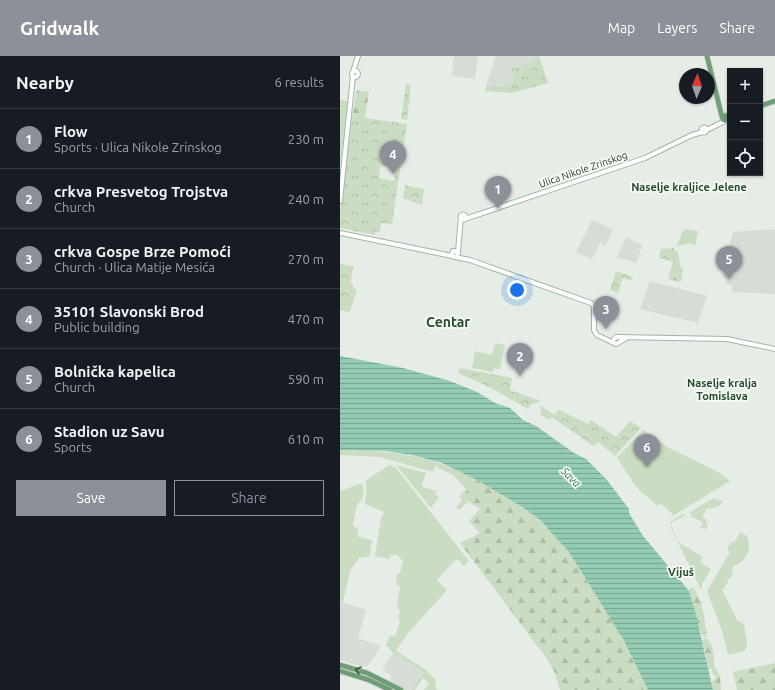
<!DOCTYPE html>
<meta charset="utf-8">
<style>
:root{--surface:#171b24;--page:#242831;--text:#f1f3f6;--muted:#9ea1a6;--line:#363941;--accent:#8c9099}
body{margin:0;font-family:Ubuntu,sans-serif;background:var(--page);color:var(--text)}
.controls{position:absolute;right:12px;top:12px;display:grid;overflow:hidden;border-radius:0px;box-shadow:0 1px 3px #0004}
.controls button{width:36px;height:36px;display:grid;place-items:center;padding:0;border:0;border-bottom:1px solid var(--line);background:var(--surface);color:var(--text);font:20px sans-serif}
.compass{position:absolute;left:339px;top:12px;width:36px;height:36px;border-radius:50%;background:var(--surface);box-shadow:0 1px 3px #0004;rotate:2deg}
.you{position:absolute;left:177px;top:234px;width:14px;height:14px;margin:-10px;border:3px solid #fff;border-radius:50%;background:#1a73e8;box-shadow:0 0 0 6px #1a73e833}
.badge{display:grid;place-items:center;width:26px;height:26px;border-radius:50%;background:var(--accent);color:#fff;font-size:13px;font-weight:700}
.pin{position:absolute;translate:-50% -33px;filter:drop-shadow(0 1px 2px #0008)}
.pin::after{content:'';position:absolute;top:21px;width:14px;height:12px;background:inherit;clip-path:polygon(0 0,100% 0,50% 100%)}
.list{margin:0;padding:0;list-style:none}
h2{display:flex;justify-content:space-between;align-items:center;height:52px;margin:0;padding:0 16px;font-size:17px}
h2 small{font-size:13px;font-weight:400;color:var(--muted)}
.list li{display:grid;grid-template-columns:26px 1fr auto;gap:12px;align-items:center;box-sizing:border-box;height:60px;padding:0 16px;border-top:1px solid var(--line)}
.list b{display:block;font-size:15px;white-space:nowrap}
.list p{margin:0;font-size:13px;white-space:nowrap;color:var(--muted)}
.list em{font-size:13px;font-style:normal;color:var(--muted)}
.actions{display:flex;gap:8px;padding:12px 16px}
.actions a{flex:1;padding:9px 0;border:1px solid var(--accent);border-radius:0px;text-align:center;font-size:14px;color:var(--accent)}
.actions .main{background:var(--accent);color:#fff}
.icon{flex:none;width:22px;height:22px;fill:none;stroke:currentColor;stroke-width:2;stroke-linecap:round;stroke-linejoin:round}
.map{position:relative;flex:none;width:435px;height:634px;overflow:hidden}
header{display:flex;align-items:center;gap:24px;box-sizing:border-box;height:56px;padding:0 20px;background:var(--accent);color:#fff}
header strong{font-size:19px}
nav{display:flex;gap:22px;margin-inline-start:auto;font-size:14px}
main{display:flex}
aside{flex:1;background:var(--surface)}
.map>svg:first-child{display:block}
</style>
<header>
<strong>Gridwalk</strong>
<nav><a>Map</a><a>Layers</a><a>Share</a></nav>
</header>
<main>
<aside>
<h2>Nearby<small>6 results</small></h2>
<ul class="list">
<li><span class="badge">1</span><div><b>Flow</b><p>Sports · Ulica Nikole Zrinskog</p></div><em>230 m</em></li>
<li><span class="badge">2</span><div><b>crkva Presvetog Trojstva</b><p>Church</p></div><em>240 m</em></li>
<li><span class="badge">3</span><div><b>crkva Gospe Brze Pomoći</b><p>Church · Ulica Matije Mesića</p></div><em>270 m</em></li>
<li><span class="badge">4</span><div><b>35101 Slavonski Brod</b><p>Public building</p></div><em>470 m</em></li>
<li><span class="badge">5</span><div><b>Bolnička kapelica</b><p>Church</p></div><em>590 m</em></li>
<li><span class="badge">6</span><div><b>Stadion uz Savu</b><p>Sports</p></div><em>610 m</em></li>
</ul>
<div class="actions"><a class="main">Save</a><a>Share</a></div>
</aside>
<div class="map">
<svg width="435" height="634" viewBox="0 0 435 634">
<defs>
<pattern id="forest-firs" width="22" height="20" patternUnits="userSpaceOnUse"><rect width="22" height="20" fill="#cadcc1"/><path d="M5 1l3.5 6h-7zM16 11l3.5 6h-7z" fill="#adbea6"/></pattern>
<pattern id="park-crowns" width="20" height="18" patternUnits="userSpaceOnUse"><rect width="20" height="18" fill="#cadcc1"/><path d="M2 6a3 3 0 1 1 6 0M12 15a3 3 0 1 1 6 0" fill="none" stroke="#adbea6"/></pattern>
<pattern id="water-rules" width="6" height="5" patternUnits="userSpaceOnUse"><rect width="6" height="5" fill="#94ccb3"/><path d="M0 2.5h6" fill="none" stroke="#79a792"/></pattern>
</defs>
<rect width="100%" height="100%" fill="#e6ede6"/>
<path fill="#d5ddd4" d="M114,0H138L135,23L112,20Z
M156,0H199L200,3L171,13L175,24L171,28L159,32L146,30Z
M252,164L273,174L265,190L260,187L252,203L236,196Z
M435,173V238L392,236V229L386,227L387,223L382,221L393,176Z
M286,181L302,189L297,207L277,201Z
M310,225L367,240L358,267L300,253Z
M0,545L26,554L18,582L41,590L28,610L22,611L0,604Z
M53,597L84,616L72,634H63L48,625L51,624V619L42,614Z"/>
<path fill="#cadcc1" d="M0,44L8,45L0,110Z
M347,173L358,175L355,190L352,187L337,190L343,174Z
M155,287L165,289L160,313L154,312L153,316L132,312L135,295L152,299Z
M303,374L329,392L378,416L390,425L331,461L333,458L320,447L318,450L297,432L277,402Z
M0,394C53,395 89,398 137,424L122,441L128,446L119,454L116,451L123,444L119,441L126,433L113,419L95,410L93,416L40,401L0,399Z
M49,409L56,412L129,505L124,510L118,504L114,505L97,524L107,534L68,577L56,595L85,613L96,624L95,631L97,634H84L89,627L83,622L75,634H72L84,616L53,597L46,589L50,580H55L60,565L58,561L60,555L57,551L60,531L56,528L57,518L60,517L63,505L57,499H51L49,503L35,500L41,463L44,456L25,448C25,440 28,434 25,425Z
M56,409L86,417L81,430L96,435L95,438L99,441L91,452Z
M22,427L24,435L22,445H20L16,452L13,469L18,474V481L32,484L30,500L19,502L10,515L3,546L0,545V435Z
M374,442L383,446C379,451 372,453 367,452L362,461L367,464L366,467L368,470L366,473L359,472L363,469L361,465L352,461L350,462L352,459L350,456Z
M343,458L346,459L332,466L331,469L338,486L363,501L360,506L371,513L362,528V532H360L331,472V465Z
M400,476L407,480C412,493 407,506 393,510L392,520L388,524L387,528L382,534L397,564L404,568C406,588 415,597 388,598L382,575L367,535L390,496L387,494L391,486L394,487Z"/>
<path fill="url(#forest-firs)" d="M17,34L29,36L25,62L12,60Z
M333,206L340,208V211L343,212L341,226L328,223Z
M137,424L185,452L213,477L228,495L277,572L308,634H220L214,615L207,603L120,487L140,477L129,465L140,453L122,441Z
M350,532H354L362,548L361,551L363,554L367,580L364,581L359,575L349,535Z
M365,582C374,585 373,601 375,610L373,611H375L380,620L381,634H373L371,627L376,621L372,617V612L369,614L362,584Z
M435,607V634H397L393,616Z"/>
<path fill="url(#park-crowns)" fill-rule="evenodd" d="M200,3L208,27L172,37L145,35L146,30C156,31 167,33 175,24L171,13Z
M66,28L71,29L67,64L61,63Z
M12,60L67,68L52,168L41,167L40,176L36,175L35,179L0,172V158ZM40,109L55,112L54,125L39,122Z
M65,129L84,133L82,149L63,142Z
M333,192L338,197L340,208L319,202L321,193Z
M0,208L13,210L11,226L14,233H17L10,256L0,254Z
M276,215L293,221L292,225L283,222L278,237L270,234Z
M120,312L172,322L170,334L201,345L190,349L188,353L151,332L118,317Z
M200,350L215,359L219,354L248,368L251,364L276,381L290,365L301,372L275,400L258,386L253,390L212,361L209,364L201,359Z"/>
<path fill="url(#water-rules)" d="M0,300L63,312L110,325L137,336L155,347L170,352L183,364L196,370L234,397L246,403L267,424L289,453V457L303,480L349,535L355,555L373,634H308L283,583L246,523L228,495L201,465L184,452L137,424L102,407L72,399L45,395L0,394Z"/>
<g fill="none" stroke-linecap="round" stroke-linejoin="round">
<defs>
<path id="secondary" d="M12 18a3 3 0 1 1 6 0a3 3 0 1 1-6 0Z
M13,16L18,0
M361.5 74a2.5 2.5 0 1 1 5 0a2.5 2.5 0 1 1-5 0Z
M367,74L385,65
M0,145L13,20
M120.5 161a2.5 2.5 0 1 1 5 0a2.5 2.5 0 1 1-5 0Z
M125,163L305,102L352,79L363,76
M0,177L112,200
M118,196L121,161
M117,201L118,196L113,195L112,199L114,201L130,204L251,247L254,250V274L257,279
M257,279L276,288L285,283
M274,283L276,281L387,283L435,293"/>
<path id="primary" d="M367,0L382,61
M420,50L435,45
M382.5 62a2.5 2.5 0 1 1 5 0a2.5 2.5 0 1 1-5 0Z
M0,609L27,617L61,634
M0,615L29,624L50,634"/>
</defs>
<use href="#secondary" stroke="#a2b5a4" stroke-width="6"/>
<use href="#primary" stroke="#c2c9c3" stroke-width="6"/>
<use href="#secondary" stroke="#fff" stroke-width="4"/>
<use href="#primary" stroke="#6f9e76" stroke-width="4.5"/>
</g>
<defs><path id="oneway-chevron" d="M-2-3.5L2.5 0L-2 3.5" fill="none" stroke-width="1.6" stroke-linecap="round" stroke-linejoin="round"/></defs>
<use stroke="#38563c" href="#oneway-chevron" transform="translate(18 614) rotate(-164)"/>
<g text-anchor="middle" stroke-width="3.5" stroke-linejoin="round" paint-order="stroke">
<g font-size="10" fill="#263e29" stroke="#f7faf6">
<text transform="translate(243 113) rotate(-19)" y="4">Ulica Nikole Zrinskog</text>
</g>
<g font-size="11" font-weight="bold" fill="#244e2a" stroke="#f7faf6">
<text x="349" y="135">Naselje kraljice Jelene</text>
<text x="382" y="331">Naselje kralja<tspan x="382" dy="13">Tomislava</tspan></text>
<text x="341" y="520">Vijuš</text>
</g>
<g font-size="11" font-style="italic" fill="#267452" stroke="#f7faf6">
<text transform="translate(231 421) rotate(45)" y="4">Sava</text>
</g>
<g font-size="14" font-weight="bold" fill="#244e2a" stroke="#f7faf6">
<text x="108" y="271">Centar</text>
</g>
</g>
</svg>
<div class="controls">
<button>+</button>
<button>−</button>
<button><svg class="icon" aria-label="locate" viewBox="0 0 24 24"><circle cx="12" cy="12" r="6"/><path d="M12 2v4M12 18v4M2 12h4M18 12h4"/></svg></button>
</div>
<svg class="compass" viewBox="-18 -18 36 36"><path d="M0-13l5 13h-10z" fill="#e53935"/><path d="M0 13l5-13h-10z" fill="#9ea1a6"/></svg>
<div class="you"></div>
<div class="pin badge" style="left:158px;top:153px">1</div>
<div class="pin badge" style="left:180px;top:320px">2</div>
<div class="pin badge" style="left:266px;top:273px">3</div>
<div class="pin badge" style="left:53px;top:118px">4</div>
<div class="pin badge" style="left:389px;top:223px">5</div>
<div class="pin badge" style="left:307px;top:411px">6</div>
</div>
</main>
